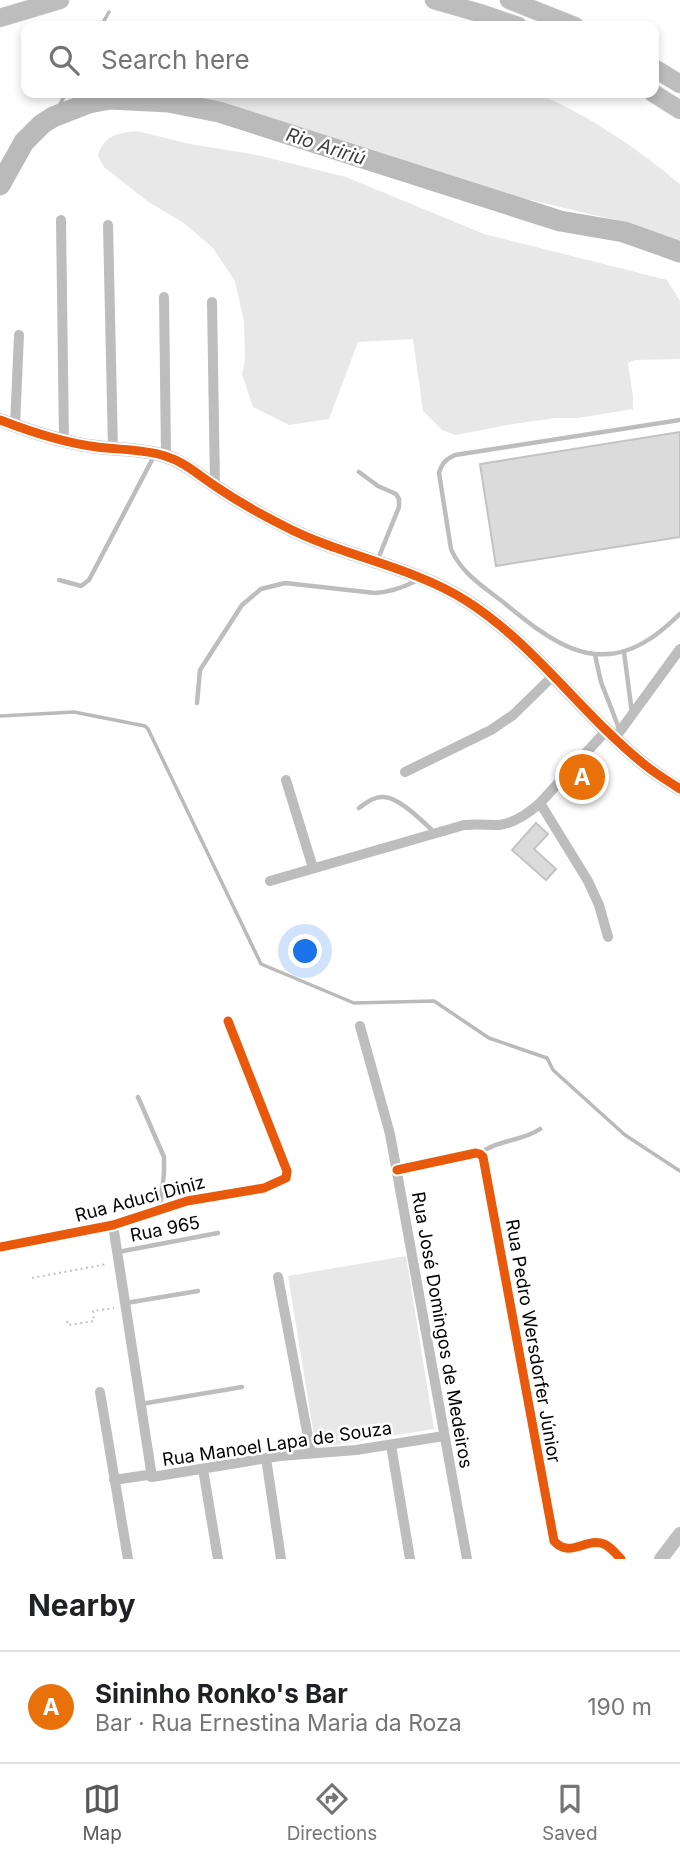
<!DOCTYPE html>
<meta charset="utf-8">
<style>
:root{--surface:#fff;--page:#f2f2f2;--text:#202124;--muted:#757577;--line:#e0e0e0;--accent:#595959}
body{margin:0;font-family:Inter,sans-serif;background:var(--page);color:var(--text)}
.you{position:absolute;left:306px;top:952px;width:24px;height:24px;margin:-18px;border:5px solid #fff;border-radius:50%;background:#1a73e8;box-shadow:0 0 0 10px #1a73e833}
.badge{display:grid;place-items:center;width:46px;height:46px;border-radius:50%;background:var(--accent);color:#fff;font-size:23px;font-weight:700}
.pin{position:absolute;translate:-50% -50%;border:4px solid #fff;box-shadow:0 2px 7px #0006}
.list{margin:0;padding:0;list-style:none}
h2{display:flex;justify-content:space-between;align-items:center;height:91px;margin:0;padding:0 28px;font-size:30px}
h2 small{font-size:23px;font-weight:400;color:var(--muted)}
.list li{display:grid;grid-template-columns:46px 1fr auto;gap:21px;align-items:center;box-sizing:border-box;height:112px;padding:0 28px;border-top:2px solid var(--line)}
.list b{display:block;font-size:26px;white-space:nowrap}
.list p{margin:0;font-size:23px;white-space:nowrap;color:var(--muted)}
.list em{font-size:23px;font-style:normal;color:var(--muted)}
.icon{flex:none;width:38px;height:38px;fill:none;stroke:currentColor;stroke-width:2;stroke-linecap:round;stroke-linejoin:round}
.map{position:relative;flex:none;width:680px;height:1559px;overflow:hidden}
.search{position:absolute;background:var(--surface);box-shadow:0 4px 10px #0003;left:21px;right:21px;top:21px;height:77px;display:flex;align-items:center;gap:18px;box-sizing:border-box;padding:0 24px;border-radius:14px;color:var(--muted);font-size:26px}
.sheet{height:203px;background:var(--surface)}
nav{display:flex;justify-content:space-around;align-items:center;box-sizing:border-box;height:98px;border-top:2px solid var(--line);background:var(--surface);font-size:19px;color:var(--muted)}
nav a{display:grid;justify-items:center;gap:4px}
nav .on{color:var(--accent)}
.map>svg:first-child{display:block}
</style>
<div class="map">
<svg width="680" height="1559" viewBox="0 0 680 1559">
<rect width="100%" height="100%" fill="#fff"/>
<path fill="#e8e8e8" d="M160,93H535C586,113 638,149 680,184V242L623,222L506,194L425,171L170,94Z
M137,131L190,144L257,155L346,177L484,234L667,280L680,301V359L636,360L628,363L633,397V409L578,418H556L513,424L456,435L442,430L423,411L413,339L358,342L329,419L289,425L253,407L242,374L245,360L244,322L235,281L213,248L184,223L147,201L104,167L98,156C104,135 117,133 137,131Z
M406,1256L434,1429L316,1448L288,1276Z"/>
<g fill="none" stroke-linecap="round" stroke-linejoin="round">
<path stroke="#bababa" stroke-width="3.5" d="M101,26L109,12
M53,117L66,93
M0,716L74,712L145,726L148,729L261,964L354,1003L434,1001L489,1038L547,1058L553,1070L625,1135L680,1171"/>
<path stroke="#bababa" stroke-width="21" d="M0,185L24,142L42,124L53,117L89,103L110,99L168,102L219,112L560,221L624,232L680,252"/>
</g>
<path fill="#dbdbdb" stroke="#c3c3c3" stroke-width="2" d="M680,432V537L496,566L480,464Z
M582,767L592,775L581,787L572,779Z
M536,823L548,834L534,849L556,869L546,880L512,850Z"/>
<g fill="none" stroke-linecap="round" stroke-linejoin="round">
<defs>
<path id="highway" d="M434,0L483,14L518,26
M509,0L575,26
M0,18L60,0
M654,68L680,84
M653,93L680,110"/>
</defs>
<use href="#highway" stroke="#dbdbdb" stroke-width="19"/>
<path stroke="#c2c2c2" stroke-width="2" stroke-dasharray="2 3.5" stroke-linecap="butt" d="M32,1278L107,1264
M67,1321L68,1325L94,1321L93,1311L114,1308"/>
<path stroke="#bdbdbd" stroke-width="4.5" d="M680,420L455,455C446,459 442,463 439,473L451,549C461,573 484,587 503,602C548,639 594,677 651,638C661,632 671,622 680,614
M359,472L378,486L396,494L399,499V507L378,559
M59,580L81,586L89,580L153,458
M624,652L632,713
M595,655L601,682L620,731
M197,703L200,670L242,605L261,589L285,583L375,593C391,592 402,588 416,581
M359,808C366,803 374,796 384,797C400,798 422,821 434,832
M138,1097L164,1157V1173L160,1209
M481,1153C497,1140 523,1141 540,1129
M118,1252L218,1233
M126,1303L198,1291
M141,1404L242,1387"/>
<path stroke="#bdbdbd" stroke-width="10" d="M61,220L64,441
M108,225L113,449
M164,297L166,456
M212,302L215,486
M15,426L19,335
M615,738L680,649
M405,772L491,730L513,715L554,675
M286,780L313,868
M540,803L588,881L599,905L608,937
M270,881L464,825C476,824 487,825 499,825C514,823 529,813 540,803L606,731
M360,1026L390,1134L467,1559
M397,1170L476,1153L480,1154L483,1157L554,1541C570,1559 586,1537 604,1544C611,1547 616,1554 621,1559
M113,1225L152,1477
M0,1247L113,1225L187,1201L264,1188L286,1178L287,1171L228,1021
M278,1277L311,1453
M100,1392L128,1559
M391,1445L410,1559
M266,1458L281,1559
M203,1469L218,1559
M114,1480L147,1475L152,1477L280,1456L356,1450L444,1436"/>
<path stroke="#bfbfbf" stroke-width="14" d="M0,420C31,432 64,443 97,447C119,450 144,449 165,456C185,462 198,475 215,486C237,501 260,514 284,526C341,556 411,566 465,600C535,644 581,714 645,765C656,774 668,781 680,789
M661,1559L680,1534"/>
<use href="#highway" stroke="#bdbdbd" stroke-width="18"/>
<defs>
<path id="cycleway" d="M0,420C31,432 64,443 97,447C119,450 144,449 165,456C185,462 198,475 215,486C237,501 260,514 284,526C341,556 411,566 465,600C535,644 581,714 645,765C656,774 668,781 680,789
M397,1170L476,1153L480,1154L483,1157L554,1541C570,1559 586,1537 604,1544C611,1547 616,1554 621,1559
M0,1247L113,1225L187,1201L264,1188L286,1178L287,1171L228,1021"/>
</defs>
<use href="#cycleway" stroke="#fff" stroke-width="13"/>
<use href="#cycleway" stroke="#e8590c" stroke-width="9"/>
</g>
<g text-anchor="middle" stroke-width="5" stroke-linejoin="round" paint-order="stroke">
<g font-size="18" fill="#000" stroke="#fff">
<text transform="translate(140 1199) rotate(-15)" y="6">Rua Aduci Diniz</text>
<text transform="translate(165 1229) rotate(-11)" y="6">Rua 965</text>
<text transform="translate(442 1330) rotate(80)" y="6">Rua José Domingos de Medeiros</text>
<text transform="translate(533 1341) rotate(80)" y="6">Rua Pedro Wersdorfer Júnior</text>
<text transform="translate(277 1444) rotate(-8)" y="6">Rua Manoel Lapa de Souza</text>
</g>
<g font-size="19" font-style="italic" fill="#3d3d3d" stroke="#fff">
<text transform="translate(326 146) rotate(18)" y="7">Rio Aririú</text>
</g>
</g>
</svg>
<div class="you"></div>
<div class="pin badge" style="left:582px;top:777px;background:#e8710a">A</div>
<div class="search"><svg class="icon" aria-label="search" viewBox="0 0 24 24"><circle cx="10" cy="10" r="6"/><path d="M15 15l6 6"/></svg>Search here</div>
</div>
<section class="sheet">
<h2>Nearby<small></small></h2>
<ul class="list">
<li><span class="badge" style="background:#e8710a">A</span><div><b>Sininho Ronko's Bar</b><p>Bar · Rua Ernestina Maria da Roza</p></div><em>190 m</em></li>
</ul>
</section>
<nav>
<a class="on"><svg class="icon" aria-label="map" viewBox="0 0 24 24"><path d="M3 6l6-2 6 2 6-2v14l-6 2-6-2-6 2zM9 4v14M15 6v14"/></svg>Map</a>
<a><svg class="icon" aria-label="directions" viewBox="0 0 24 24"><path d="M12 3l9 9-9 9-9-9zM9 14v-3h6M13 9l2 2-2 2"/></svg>Directions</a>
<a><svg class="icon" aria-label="saved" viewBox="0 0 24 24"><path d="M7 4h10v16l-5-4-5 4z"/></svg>Saved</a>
</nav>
